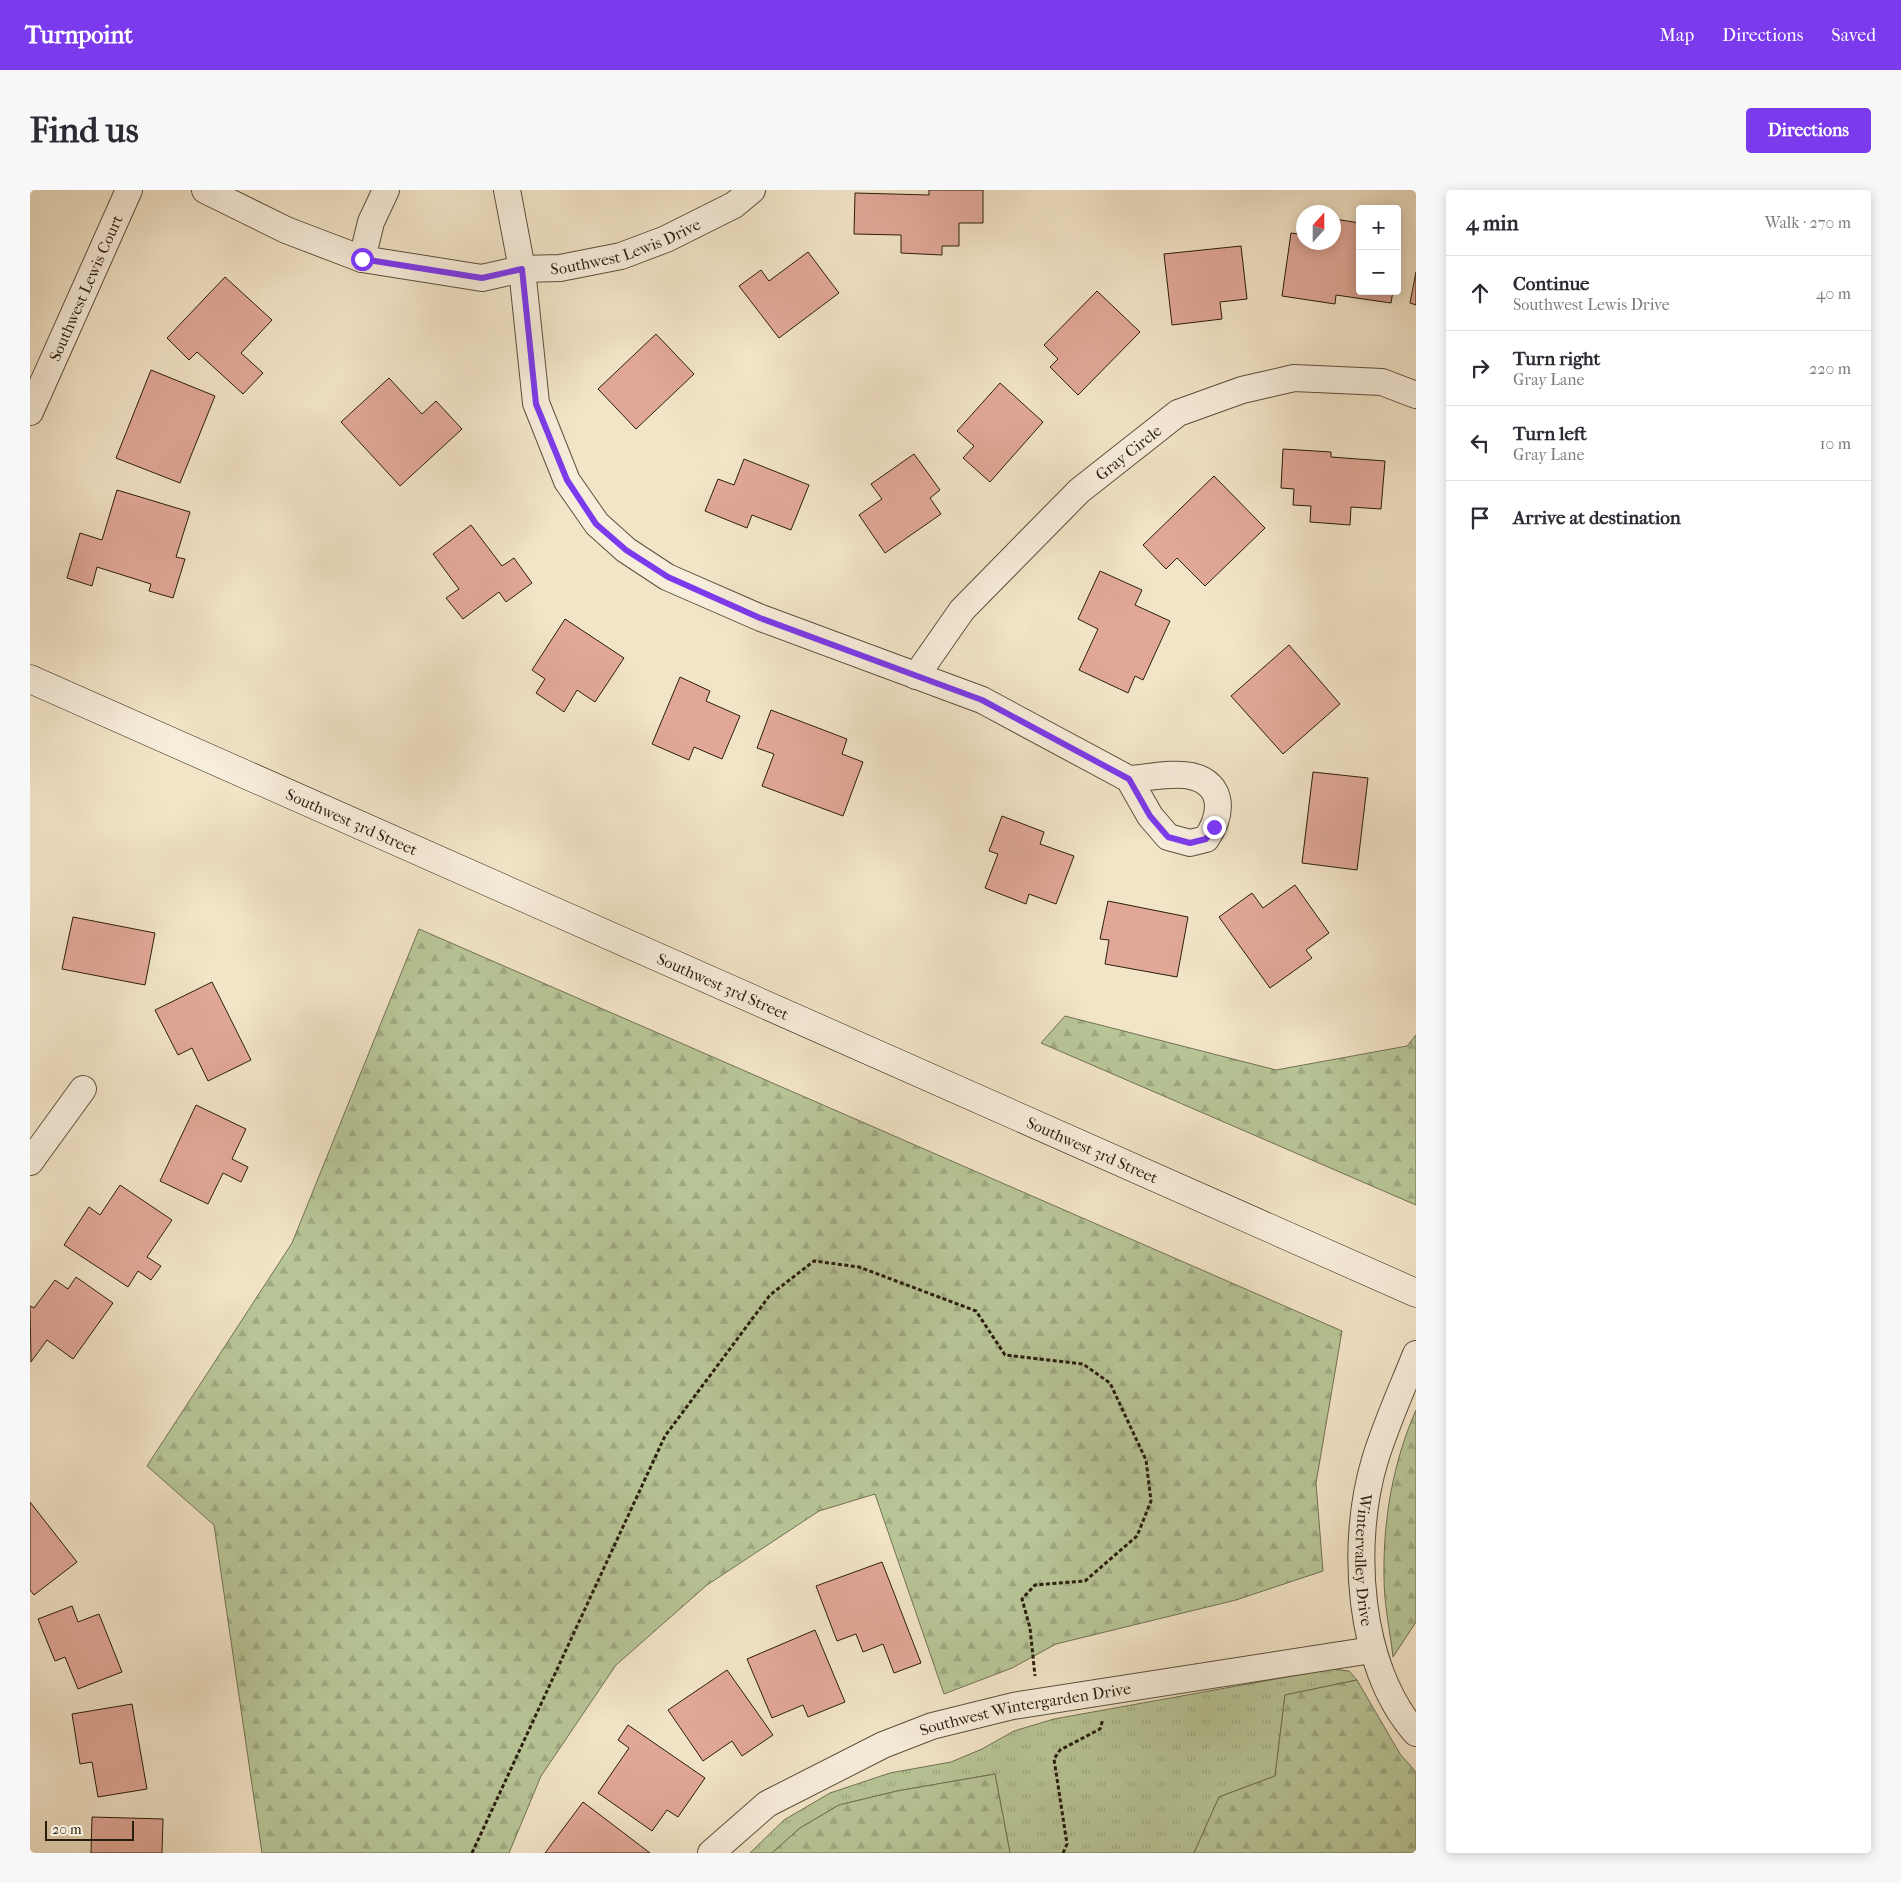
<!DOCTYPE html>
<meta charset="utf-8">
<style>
:root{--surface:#fff;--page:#f7f7f7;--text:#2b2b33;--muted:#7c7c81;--line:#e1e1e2;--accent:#7c3aed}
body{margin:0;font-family:"IM FELL French Canon",serif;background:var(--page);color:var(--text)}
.controls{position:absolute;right:15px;top:15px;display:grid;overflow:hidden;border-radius:5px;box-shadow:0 2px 12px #0003}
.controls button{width:45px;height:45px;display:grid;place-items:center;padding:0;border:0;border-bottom:1px solid var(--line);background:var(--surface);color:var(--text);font:25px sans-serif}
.compass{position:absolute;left:1266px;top:15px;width:45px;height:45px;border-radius:50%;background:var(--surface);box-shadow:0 2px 12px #0003;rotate:21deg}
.scale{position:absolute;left:15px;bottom:12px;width:89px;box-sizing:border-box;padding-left:5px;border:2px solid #2a1e0d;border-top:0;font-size:14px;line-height:18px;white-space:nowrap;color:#2a1e0d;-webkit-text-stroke:4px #f7eddb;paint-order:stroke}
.stop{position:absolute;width:15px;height:15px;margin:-11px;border:4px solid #7c3aed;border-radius:50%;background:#fff}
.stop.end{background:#7c3aed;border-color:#fff;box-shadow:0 1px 5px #0008}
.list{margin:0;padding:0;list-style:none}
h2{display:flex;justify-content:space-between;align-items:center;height:65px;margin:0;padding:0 20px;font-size:21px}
h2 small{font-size:16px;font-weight:400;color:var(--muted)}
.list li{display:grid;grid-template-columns:32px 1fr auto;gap:15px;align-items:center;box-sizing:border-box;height:75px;padding:0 20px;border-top:1px solid var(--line)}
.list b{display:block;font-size:19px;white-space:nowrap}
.list p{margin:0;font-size:16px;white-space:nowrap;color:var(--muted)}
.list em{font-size:16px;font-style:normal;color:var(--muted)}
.icon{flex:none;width:28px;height:28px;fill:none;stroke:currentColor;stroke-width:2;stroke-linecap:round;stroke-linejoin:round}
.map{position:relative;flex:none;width:1386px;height:1663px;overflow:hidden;border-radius:5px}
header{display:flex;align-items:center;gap:30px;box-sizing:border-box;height:70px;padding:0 25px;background:var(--accent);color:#fff}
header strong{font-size:24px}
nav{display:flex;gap:28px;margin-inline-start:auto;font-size:18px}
.intro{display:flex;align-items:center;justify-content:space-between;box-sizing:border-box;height:120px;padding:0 30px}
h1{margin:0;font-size:35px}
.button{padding:12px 22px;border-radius:5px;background:var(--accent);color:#fff;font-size:18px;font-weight:700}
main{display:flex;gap:30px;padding:0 30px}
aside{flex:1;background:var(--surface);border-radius:5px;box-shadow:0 2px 12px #0003}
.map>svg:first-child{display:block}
</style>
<header>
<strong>Turnpoint</strong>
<nav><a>Map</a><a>Directions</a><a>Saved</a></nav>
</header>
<div class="intro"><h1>Find us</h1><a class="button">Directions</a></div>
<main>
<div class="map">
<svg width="1386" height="1663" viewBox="0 0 1386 1663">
<defs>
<pattern id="grass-tufts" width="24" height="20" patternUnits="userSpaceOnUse" patternTransform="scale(1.25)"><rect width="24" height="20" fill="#b8c597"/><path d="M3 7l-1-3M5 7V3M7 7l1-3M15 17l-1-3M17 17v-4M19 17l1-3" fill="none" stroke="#9ea981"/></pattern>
<pattern id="forest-firs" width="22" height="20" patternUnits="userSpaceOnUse" patternTransform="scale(1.25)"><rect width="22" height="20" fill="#b8c597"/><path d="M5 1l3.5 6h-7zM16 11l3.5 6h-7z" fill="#9ea981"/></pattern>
</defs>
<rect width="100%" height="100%" fill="#f2e4c7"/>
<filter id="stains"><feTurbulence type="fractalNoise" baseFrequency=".004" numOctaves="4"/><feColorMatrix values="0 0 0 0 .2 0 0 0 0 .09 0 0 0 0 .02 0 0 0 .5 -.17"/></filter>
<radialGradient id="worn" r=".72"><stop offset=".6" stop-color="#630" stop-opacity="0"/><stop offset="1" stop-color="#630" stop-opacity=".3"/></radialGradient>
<path fill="url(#grass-tufts)" stroke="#717252" d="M1301,1479L1319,1481L1327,1490L1255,1505L1245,1586L1189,1607L1164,1663H980L965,1584L867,1601L809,1615L770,1638L742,1663H720L754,1630L800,1603L860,1583L921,1572L952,1559L984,1541L1024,1529Z"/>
<path fill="url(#forest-firs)" stroke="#717252" d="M389,739L1312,1141L1286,1293L1293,1381L1206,1410L1026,1454L982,1478L914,1504L845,1304L789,1321L677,1395L586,1475L511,1586L479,1663H232L184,1335L117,1276L262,1053Z
M1035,826L1246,880L1377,856L1386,845V1015L1011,853Z
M1386,1220V1432L1363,1467C1360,1441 1354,1414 1354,1387C1353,1330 1363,1272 1386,1220Z
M1327,1490L1370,1564L1386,1582V1663H1164L1189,1607L1245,1586L1255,1505Z
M965,1584L980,1663H742L770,1638L809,1615L867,1601Z"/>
<path fill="#e1a897" stroke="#2a1e0d" d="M899,0H953V33H929V56H912V65L871,63V45L824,44L825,3L899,5Z
M1304,29L1330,33V101H1363L1361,113L1306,105L1305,114L1252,106L1261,43L1274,45V52H1304Z
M1211,56L1217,109L1190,112L1192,129L1142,135L1134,64Z
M778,62L809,103L749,148L709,96L731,80L739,91Z
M1386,82V115L1380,113Z
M195,87L242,130L211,163L233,183L213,204L167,162L159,170L137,148Z
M1067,101L1110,142L1048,205L1020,177L1028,169L1014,155Z
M626,144L664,184L606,239L568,199Z
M121,180L185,206L150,293L86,268Z
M359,188L392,224L406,211L432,239L370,296L311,232Z
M970,193L1013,232L960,292L933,268L944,256L927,241Z
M1253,259L1301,262V267L1355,271L1351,319L1321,317L1320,335L1280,332L1281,316L1263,315L1264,299L1251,298Z
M884,264L910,300L900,308L911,324L855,363L829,325L852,309L841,294Z
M714,269L779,295L761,340L722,325L717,338L675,321L688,289L704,295Z
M1184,286L1235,338L1175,396L1147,368L1136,379L1113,355Z
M87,300L160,322L146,367L155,369L143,408L119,401L121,394L67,377L62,396L37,388L50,343L72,350Z
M441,335L472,376L484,368L502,393L476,412L469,402L433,429L416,408L429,399L403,364Z
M1070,381L1112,400L1105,415L1140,431L1113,490L1105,486L1098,503L1049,480L1068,439L1048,429Z
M535,429L594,468L565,512L547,500L534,522L506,503L515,489L502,480Z
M1259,455L1310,514L1253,564L1201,506Z
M650,487L680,501L676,511L710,526L692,569L664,557L659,570L622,554Z
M741,520L817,549L812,564L833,572L813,626L732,596L744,564L727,558Z
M1283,582L1338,588L1327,680L1272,673Z
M972,626L1014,642L1010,654L1044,666L1026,714L999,704L996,714L955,698L968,664L959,661Z
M1265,695L1299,743L1276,760L1282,768L1240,798L1189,727L1222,703L1233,718Z
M1078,711L1158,727L1147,787L1075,774L1079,750L1070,749Z
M43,727L125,743L115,795L32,779Z
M182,792L221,870L178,891L162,858L148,865L125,820Z
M166,915L216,939L202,969L218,977L211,992L193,983L178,1014L130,991Z
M90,995L142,1030L117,1067L131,1076L121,1090L108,1081L98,1097L34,1055L59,1017L70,1025Z
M46,1087L83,1113L43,1169L17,1150L1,1172L0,1116L4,1118L25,1090L38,1099Z
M0,1312L47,1372L4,1405L0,1400Z
M852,1372L891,1473L864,1483L853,1454L833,1462L826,1444L807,1451L786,1396Z
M42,1416L48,1432L69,1424L92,1482L48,1499L35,1467L25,1471L8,1429Z
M785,1440L815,1512L778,1527L773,1515L742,1528L717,1469Z
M697,1480L743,1545L712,1566L702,1551L673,1571L638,1520Z
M102,1514L117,1599L68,1607L62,1572L50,1574L42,1524Z
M598,1535L675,1588L648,1627L637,1620L622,1641L568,1603L599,1558L588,1550Z
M553,1612L620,1663H515Z
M62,1627L133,1629L132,1663H61Z"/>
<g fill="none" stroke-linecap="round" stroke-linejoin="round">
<defs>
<g id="minor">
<path id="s1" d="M175,0L256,40L332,69L452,88L492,79L530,78L591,66L636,49L704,15L722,0"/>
<path d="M477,0L492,79L506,213L537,291L567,334L596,360L637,387L731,428L952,510L1099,589L1120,626L1138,647L1160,653L1176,649C1192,626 1196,594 1161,586C1145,582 1116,588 1099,589"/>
<path d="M332,69L341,32L356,0"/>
<path id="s2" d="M0,222L99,0"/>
<path id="s3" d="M886,486L932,420L1049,301L1148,223L1212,200L1264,188L1352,192L1386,205"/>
<path d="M0,972L53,899"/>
<path id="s4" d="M1386,1164C1372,1199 1356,1234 1345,1270C1320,1352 1327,1477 1386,1543"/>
<path id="s5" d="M681,1663L737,1614L853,1555L902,1536L983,1516L1342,1460"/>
</g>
<g id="secondary">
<path id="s6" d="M0,489L1386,1103"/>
</g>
</defs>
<use href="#minor" stroke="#5c503c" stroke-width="28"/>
<use href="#secondary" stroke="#2a1e0d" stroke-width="29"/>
<path stroke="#2a1e0d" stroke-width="3" stroke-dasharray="4 2.5" stroke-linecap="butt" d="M442,1663L635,1246L740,1105L784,1071L829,1077L946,1121L975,1165L1053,1174L1080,1193L1116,1270L1121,1311L1107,1346L1055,1391L1005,1395L992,1409L1000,1438L1005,1486
M1033,1663L1037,1654L1024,1569L1030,1560L1070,1539L1073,1529"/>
<use href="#minor" stroke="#f7eddb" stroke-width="26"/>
<use href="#secondary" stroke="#f7eddb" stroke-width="28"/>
</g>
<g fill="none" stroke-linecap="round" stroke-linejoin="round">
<path stroke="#7c3aed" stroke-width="6" d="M332,69L452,88L492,79L506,214L537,290L566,334L596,360L638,387L730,428L952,510L1099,589L1120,626L1138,647L1160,653L1176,649L1184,637"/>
</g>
<g text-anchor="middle" stroke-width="4" stroke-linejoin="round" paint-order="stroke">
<g font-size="16" fill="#2a1e0d" stroke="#f7eddb">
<text dy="6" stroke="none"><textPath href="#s1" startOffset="441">Southwest Lewis Drive</textPath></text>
<text dy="6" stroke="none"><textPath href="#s2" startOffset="136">Southwest Lewis Court</textPath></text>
<text dy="6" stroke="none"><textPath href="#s3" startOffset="310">Gray Circle</textPath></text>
<text dy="6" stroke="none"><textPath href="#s6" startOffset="352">Southwest 3rd Street</textPath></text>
<text dy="6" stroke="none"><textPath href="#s6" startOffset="758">Southwest 3rd Street</textPath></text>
<text dy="6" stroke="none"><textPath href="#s6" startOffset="1162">Southwest 3rd Street</textPath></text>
<text dy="6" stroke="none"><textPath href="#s4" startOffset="215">Wintervalley Drive</textPath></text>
<text dy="6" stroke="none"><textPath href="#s5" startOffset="352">Southwest Wintergarden Drive</textPath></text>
</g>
</g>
<rect width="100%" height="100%" filter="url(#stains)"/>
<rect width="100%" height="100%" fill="url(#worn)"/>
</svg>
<div class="controls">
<button>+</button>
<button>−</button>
</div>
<svg class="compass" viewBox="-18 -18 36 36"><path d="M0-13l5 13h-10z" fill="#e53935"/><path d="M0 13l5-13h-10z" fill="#7c7c81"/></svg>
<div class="scale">20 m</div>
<div class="stop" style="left:332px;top:69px"></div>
<div class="stop end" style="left:1184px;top:637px"></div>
</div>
<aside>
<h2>4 min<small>Walk · 270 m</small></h2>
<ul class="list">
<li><svg class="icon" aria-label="ahead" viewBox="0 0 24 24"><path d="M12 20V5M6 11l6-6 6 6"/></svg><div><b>Continue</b><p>Southwest Lewis Drive</p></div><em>40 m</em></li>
<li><svg class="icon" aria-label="right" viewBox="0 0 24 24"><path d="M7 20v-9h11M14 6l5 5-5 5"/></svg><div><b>Turn right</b><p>Gray Lane</p></div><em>220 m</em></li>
<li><svg class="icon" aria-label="left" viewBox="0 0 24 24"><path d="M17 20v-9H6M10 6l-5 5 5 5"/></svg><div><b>Turn left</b><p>Gray Lane</p></div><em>10 m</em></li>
<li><svg class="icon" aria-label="arrive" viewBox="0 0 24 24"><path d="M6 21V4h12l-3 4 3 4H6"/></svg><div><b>Arrive at destination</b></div></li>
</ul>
</aside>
</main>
